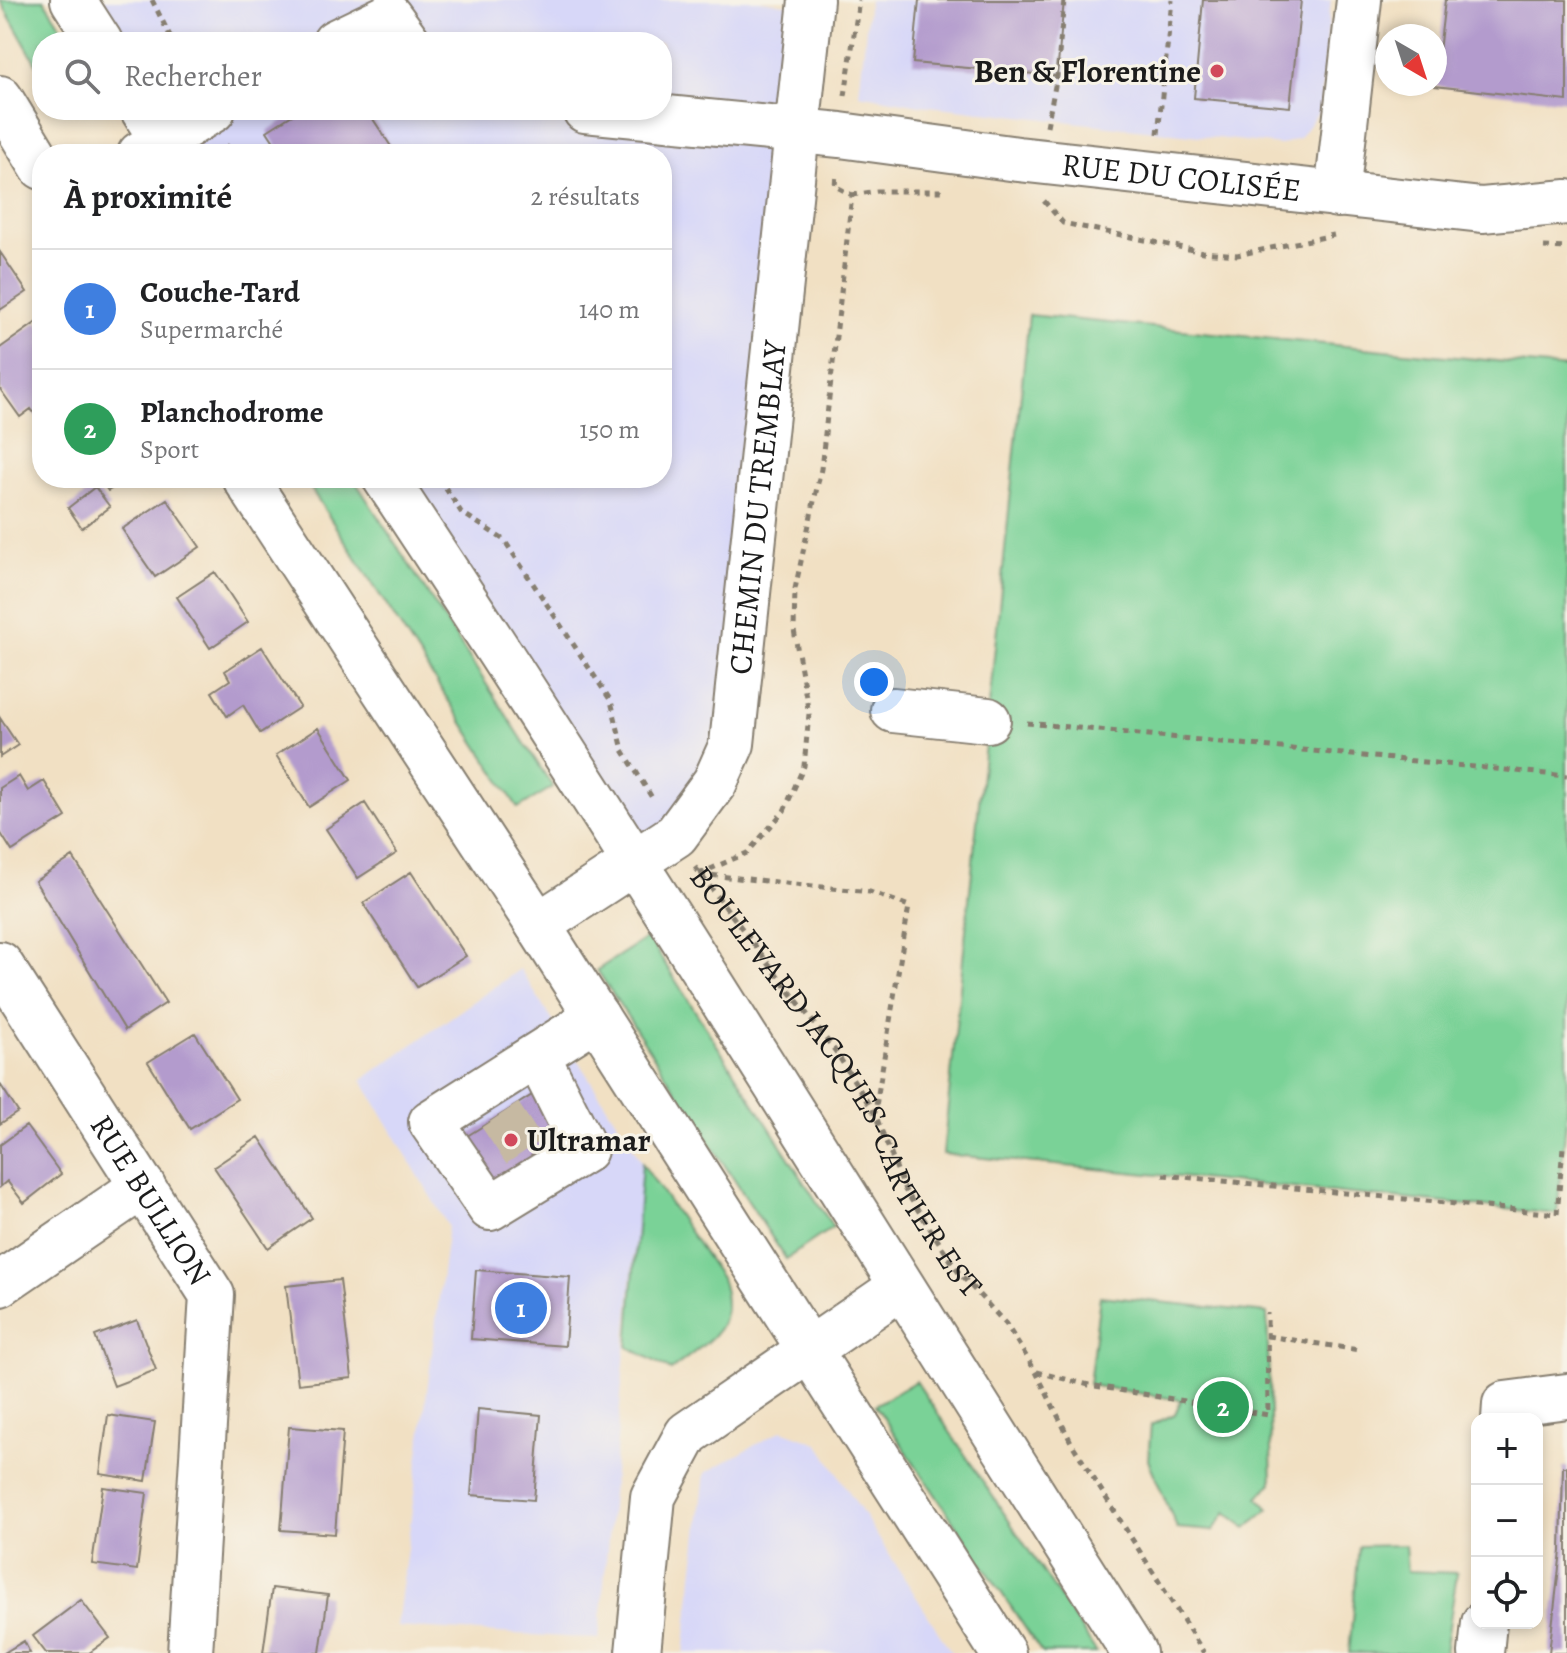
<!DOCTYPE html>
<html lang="fr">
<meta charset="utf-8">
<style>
:root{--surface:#fff;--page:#f6f6f6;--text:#202124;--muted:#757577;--line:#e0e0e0;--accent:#0b8043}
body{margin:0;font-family:Alegreya,serif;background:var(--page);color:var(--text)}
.controls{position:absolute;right:24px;bottom:24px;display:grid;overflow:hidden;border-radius:16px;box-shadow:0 4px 12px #0003}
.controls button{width:72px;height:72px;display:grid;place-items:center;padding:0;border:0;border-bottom:2px solid var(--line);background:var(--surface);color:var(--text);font:40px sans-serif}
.compass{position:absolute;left:1375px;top:24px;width:72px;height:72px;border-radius:50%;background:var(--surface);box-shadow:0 4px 12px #0003;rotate:141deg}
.you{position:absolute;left:874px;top:682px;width:28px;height:28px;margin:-20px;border:6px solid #fff;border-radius:50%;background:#1a73e8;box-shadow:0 0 0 12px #1a73e833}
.badge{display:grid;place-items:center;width:52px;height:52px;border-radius:50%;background:var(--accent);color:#fff;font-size:26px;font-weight:700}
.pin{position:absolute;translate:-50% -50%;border:4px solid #fff;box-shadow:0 2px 8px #0006}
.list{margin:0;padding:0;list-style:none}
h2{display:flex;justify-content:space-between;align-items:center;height:104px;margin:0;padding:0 32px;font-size:34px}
h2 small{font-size:26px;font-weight:400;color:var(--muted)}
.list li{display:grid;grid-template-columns:52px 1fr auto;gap:24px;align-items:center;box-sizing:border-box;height:120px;padding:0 32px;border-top:2px solid var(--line)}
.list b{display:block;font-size:30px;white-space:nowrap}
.list p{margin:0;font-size:26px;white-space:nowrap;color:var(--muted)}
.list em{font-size:26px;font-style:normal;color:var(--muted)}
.icon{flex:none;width:44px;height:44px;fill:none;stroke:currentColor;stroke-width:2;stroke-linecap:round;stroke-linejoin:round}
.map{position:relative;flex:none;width:1567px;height:1653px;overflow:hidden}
.search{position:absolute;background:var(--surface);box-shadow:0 4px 12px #0003;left:32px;top:32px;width:640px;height:88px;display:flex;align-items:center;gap:20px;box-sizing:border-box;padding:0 28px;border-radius:32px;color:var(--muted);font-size:30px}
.panel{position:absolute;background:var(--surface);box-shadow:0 4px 12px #0003;left:32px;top:144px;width:640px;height:344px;border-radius:32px}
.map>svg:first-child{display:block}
</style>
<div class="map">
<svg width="1567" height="1653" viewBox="0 0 1567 1653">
<rect width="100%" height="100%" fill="#f7f3e8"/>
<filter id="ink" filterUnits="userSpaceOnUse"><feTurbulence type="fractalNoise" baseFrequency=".0125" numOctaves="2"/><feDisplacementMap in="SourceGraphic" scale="16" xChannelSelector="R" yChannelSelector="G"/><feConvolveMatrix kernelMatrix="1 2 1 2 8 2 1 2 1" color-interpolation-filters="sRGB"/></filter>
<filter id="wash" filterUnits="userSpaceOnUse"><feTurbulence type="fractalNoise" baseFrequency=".006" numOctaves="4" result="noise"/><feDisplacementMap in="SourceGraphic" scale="32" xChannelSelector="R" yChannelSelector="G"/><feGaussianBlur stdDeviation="1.8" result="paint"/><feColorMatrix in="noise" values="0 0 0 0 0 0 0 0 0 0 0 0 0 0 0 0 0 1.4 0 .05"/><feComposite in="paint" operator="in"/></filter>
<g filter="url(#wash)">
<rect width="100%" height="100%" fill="#f1e0c3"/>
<path fill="#d7d7f8" d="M73,0H759L810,8L732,744L637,863L385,478H662V154H172L143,110H662V42H100Z
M869,0H1331L1320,110L1299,138L1281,145L920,105L859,94Z
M520,969L642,1162L599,1639L397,1627L448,1226L362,1080Z
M782,1430L818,1443L952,1653H684L705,1473Z"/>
<path fill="#7ad297" stroke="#4b775a" stroke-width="2" d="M0,0H44L71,42H42V74Z
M1029,315L1567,368V1111L1557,1214L943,1154Z
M304,478H353L553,787L518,808Z
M648,937L833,1227L786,1259L597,970Z
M642,1163L721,1278C739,1329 706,1342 671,1370L628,1347Z
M1100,1296L1267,1313L1272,1483L1258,1497L1269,1509L1246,1528L1226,1512L1213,1531L1177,1528L1148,1460L1151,1425L1175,1414L1181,1400L1089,1385Z
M916,1381L1097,1653H1042L875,1405Z
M1405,1545L1407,1571L1457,1573L1445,1653H1349L1359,1546Z"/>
<g id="blocks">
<path fill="#b39bcd" d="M919,0H1064L1057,76L913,63Z
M1203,0H1301L1290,107L1194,98Z
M1445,0H1567V101L1435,86Z
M300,110H367L396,154H282L267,131Z
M0,252L27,292L0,310Z
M37,322L42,329V424L31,409L20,417L0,389V348Z
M99,478H129L108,491Z
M95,487L110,507L82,528L68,508Z
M167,499L200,547L155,577L122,529Z
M215,572L248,622L210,648L177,597Z
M262,647L300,707L260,733L243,705L227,716L212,692L230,680L225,671Z
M0,718L18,745L0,757Z
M318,728L351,780L309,807L276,755Z
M19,776L28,791L44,781L66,817L12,851L0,832V788Z
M365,803L397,853L358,878L326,829Z
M73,857L166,1003L125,1030L35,881Z
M411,872L466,956L417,987L363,903Z
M195,1033L237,1099L190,1129L148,1062Z
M0,1084L18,1112L0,1124Z
M537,1092L565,1137L485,1188L456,1143Z
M26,1126L61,1174L24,1203L7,1181L0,1187V1145Z
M259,1137L312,1218L268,1248L214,1167Z
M476,1270L570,1277L565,1346L471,1339Z
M340,1280L352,1378L298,1384L286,1286Z
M137,1320L156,1370L114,1386L95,1336Z
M478,1409L541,1415L534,1500L471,1495Z
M108,1415L155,1422L146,1481L100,1474Z
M289,1427L343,1431L335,1534L281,1530Z
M1563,1467H1567V1653H1549L1561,1551Z
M103,1487L147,1493L137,1570L92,1564Z
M272,1588L328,1595L320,1653H263Z
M81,1600L110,1638L89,1653H46L33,1636Z
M24,1641L30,1653H4Z"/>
</g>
</g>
<g filter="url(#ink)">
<use href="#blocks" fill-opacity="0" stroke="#867e70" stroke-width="2"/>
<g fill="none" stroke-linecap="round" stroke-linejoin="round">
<path stroke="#c6b9a2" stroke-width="44" stroke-dasharray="44 22" stroke-linecap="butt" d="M500,1115L530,1160"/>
<defs>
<g id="minor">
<path d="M335,42L389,16L408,42"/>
<path id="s2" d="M585,110L840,135L1018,159L1482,210L1567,202"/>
<path d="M140,154L213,110"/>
<path d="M1337,195L1359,0"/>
<path d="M893,710L988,720"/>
<path id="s3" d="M538,925L676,835L715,782L732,744L811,0"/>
<path id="s4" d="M0,964L212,1295L190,1653"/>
<path d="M537,1055L585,1150L490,1208L431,1122L597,1017"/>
<path d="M0,1284L143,1186"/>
<path d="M1504,1419L1505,1404L1567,1396"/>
<path d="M638,1653L653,1497L687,1434L901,1287"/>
<path d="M1481,1653L1484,1623"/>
</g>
<path id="major" d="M73,0L100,42
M0,98L42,167
M143,110L171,154
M245,478L538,925L1003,1653
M385,478C642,865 884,1261 1134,1653"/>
</defs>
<use href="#minor" stroke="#867e70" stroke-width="48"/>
<use href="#major" stroke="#867e70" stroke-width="48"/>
<g stroke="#867e70" stroke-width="5" stroke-dasharray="6 6" stroke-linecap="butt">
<path d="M152,0L173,42"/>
<path d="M845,96L859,0"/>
<path d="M1047,126L1057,76L1064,0"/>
<path d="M1158,134L1172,0"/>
<path d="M226,145L234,154"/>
<path d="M852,195L877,191H947"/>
<path d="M1044,201L1063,223L1203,252L1237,255L1334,235"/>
<path d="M1544,247L1567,248"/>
<path d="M439,478L461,512L504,540L611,701L623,750L654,801"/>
<path d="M1027,723L1567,776"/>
<path id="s1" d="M695,867L836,1052L875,1114L905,1190L959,1273L1006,1324L1036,1372L1072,1444L1204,1653"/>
<path d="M699,874L747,853L784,811L804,766L809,714L794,630L795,589L821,469L852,195L835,186L836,173"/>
<path d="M700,874L870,892L909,906L875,1112"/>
<path d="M1163,1175L1557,1214L1563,1147L1567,1146"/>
<path d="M1267,1336L1359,1350"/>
<path d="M1037,1372L1089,1385L1268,1415L1267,1313"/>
</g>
<use href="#minor" stroke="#fff" stroke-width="44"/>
<use href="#major" stroke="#fff" stroke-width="44"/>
</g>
</g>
<g fill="#d1495b" stroke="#f7f3e8" stroke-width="3">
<circle cx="1217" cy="71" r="8"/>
<circle cx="511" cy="1140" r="8"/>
</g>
<g text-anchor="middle" stroke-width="6" stroke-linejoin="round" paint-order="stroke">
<g font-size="32" font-weight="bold" fill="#1c1c1c" stroke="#f7f3e8" text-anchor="end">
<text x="1201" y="82">Ben &amp; Florentine</text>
<text x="527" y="1151" text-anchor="start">Ultramar</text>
</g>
<g font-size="32" fill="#1c1c1c" stroke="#f7f3e8">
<text dy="11" stroke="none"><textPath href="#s2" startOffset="600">RUE DU COLISÉE</textPath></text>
<text dy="11" stroke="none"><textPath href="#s3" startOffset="510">CHEMIN DU TREMBLAY</textPath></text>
<text dy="11" stroke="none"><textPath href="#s1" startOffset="258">BOULEVARD JACQUES-CARTIER EST</textPath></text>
<text dy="11" stroke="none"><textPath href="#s4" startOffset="280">RUE BULLION</textPath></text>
</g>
</g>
</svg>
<div class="controls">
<button>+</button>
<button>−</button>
<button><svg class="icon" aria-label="locate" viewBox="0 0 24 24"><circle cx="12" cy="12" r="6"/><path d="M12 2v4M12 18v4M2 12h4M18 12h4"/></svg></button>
</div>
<svg class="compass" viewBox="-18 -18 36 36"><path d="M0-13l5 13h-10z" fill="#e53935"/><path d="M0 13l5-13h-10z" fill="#757577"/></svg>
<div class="you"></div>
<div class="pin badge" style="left:521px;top:1308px;background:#3f7fe0">1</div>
<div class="pin badge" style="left:1223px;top:1407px;background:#2e9e5b">2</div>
<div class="search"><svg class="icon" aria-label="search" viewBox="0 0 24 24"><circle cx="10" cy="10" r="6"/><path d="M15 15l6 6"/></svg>Rechercher</div>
<section class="panel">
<h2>À proximité<small>2 résultats</small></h2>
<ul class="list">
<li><span class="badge" style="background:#3f7fe0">1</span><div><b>Couche-Tard</b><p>Supermarché</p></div><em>140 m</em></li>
<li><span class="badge" style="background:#2e9e5b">2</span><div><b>Planchodrome</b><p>Sport</p></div><em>150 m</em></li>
</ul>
</section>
</div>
